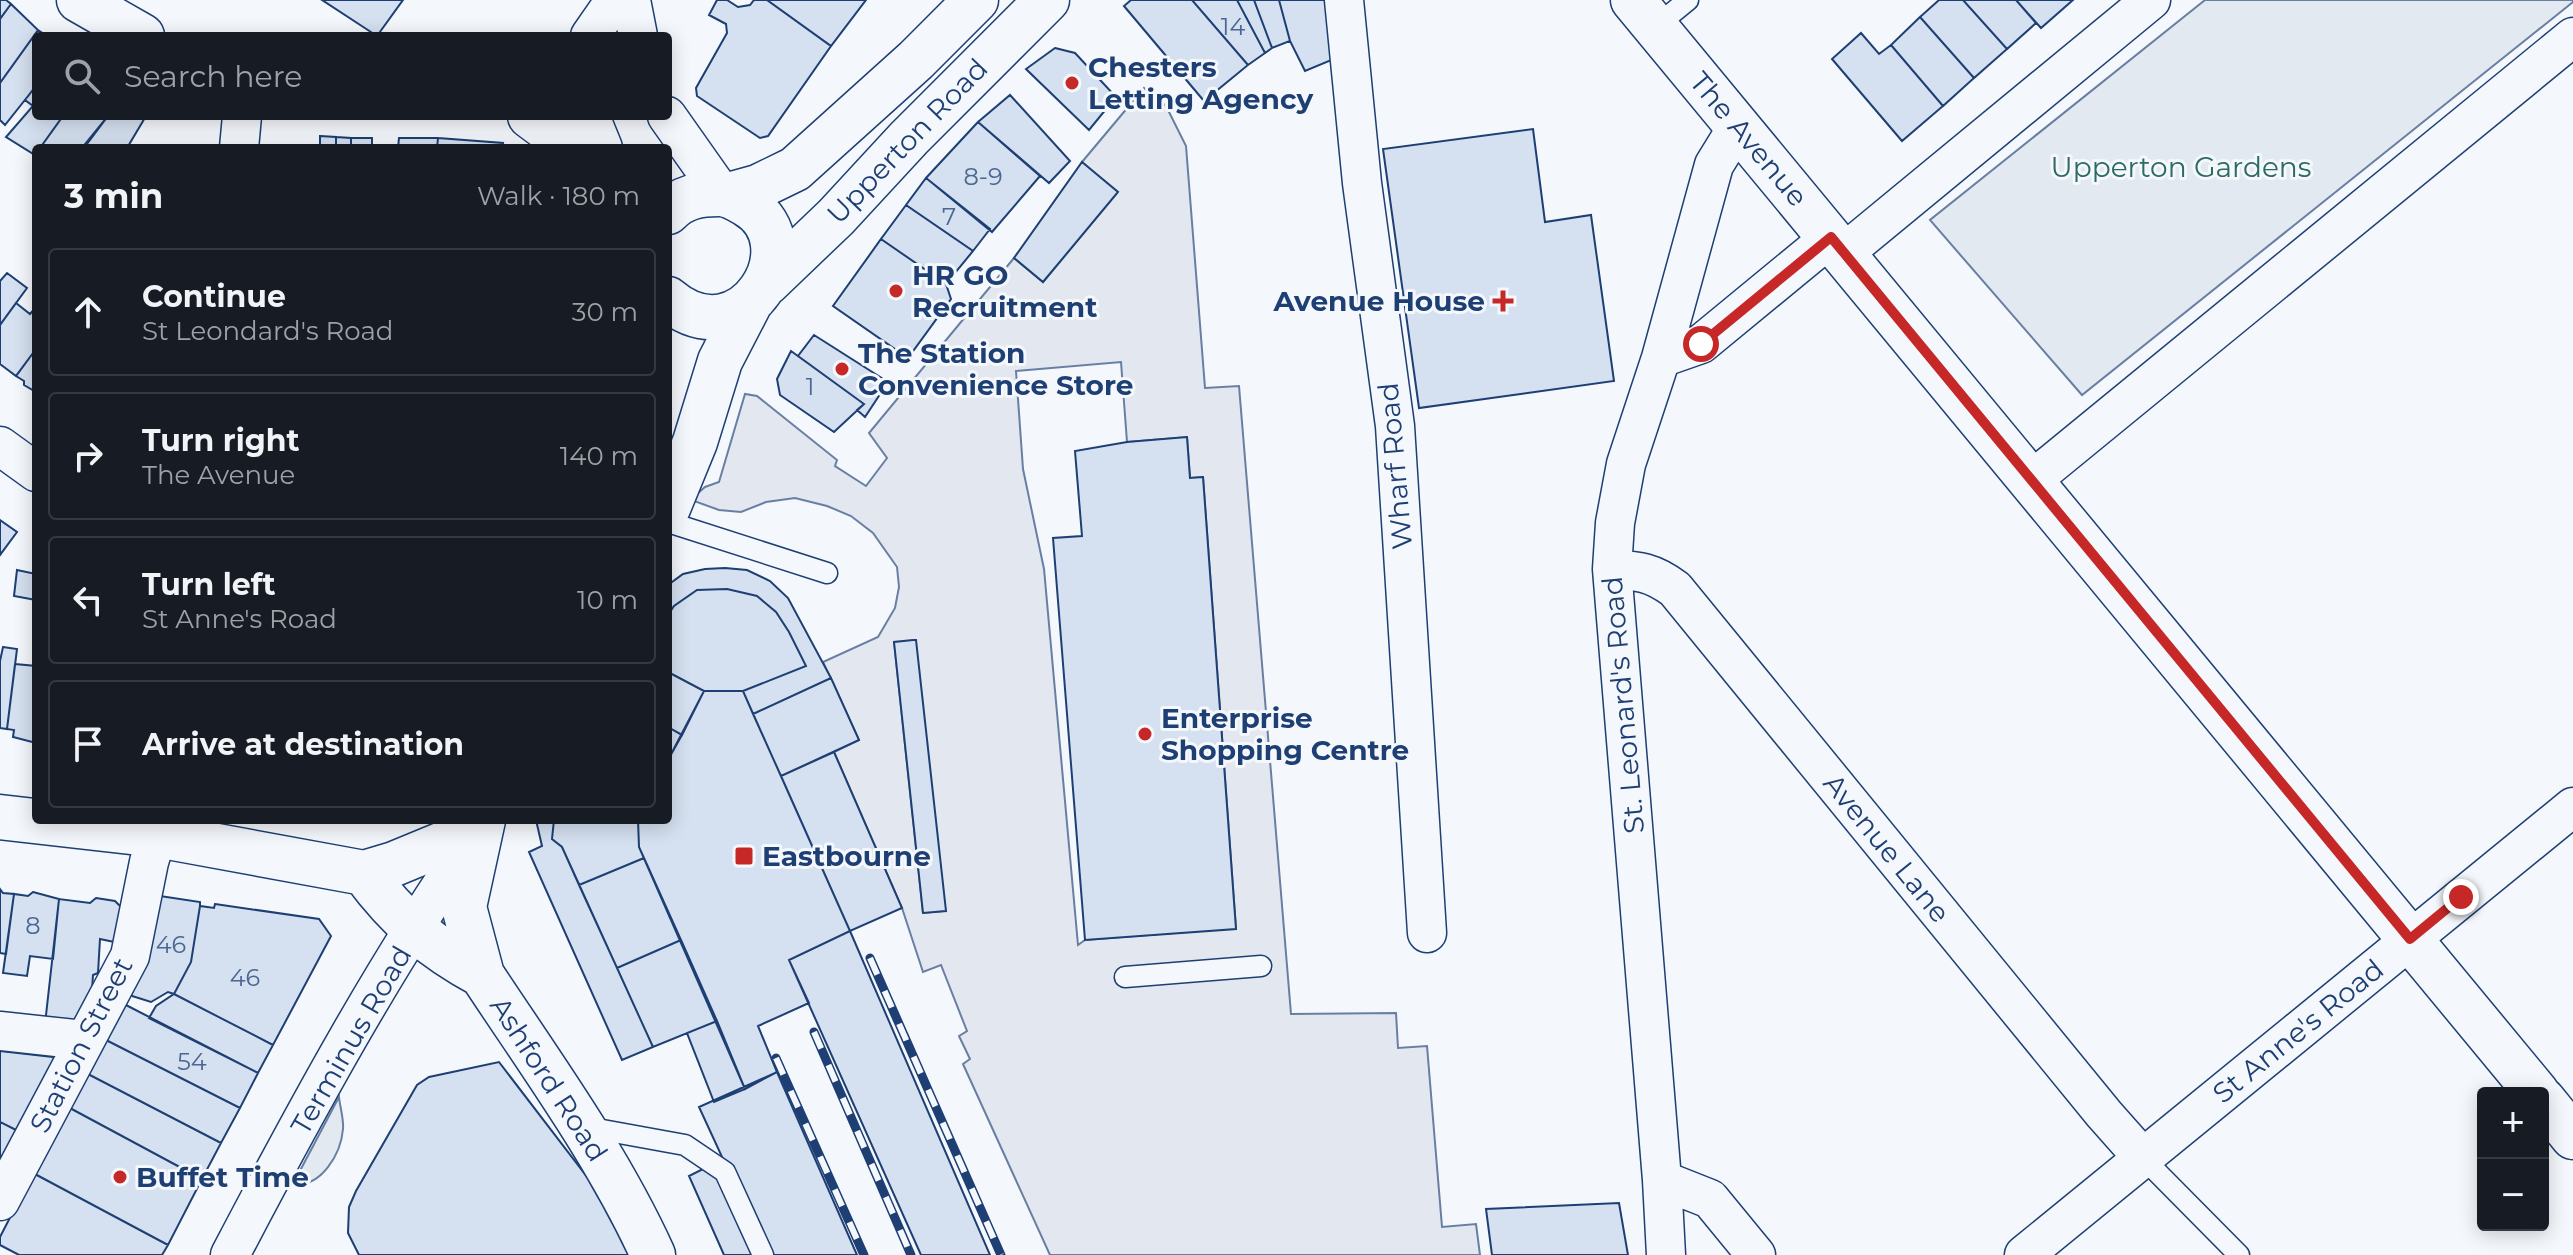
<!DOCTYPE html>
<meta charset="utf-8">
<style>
:root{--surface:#171b24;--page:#20242c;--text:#f1f3f6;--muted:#9ea1a6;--line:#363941}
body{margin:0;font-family:Montserrat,sans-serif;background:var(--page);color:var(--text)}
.controls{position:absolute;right:24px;bottom:24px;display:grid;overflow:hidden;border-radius:8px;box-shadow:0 4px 20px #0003}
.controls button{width:72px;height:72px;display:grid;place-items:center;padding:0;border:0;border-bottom:2px solid var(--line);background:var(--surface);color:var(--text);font:40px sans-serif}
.stop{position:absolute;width:24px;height:24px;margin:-18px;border:6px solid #c62828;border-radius:50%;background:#fff}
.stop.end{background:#c62828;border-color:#fff;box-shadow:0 2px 8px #0008}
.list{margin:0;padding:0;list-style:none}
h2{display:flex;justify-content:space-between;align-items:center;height:104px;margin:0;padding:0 32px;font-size:34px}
h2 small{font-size:26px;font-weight:400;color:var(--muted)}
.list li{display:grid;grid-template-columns:52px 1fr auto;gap:24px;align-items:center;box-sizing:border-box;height:128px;margin:0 16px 16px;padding:0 16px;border:2px solid var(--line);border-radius:8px}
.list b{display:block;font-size:30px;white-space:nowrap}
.list p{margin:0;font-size:26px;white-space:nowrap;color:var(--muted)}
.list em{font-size:26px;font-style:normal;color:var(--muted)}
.icon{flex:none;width:44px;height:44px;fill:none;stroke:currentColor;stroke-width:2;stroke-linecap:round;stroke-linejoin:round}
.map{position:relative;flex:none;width:2573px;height:1255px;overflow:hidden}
.search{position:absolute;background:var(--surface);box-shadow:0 4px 20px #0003;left:32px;top:32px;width:640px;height:88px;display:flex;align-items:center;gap:20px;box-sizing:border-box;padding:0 28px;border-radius:8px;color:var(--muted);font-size:30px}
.panel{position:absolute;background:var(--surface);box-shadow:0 4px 20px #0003;left:32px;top:144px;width:640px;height:680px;border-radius:8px}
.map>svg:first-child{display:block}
</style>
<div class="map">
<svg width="2573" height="1255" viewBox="0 0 2573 1255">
<rect width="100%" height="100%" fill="#f4f7fb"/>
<path fill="#e3e9f0" stroke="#687fa3" stroke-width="2" d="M2205,0H2573V2L2082,395L1930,220Z
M339,1097C340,1107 344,1120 343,1129C341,1154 321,1188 293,1184Z"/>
<path fill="#e3e8f0" stroke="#687fa3" stroke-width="2" fill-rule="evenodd" d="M1144,88L1166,106L1186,146L1205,388L1239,386L1291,1014L1396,1013L1398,1048L1427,1046L1442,1227L1476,1224L1480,1255H1050L963,1064L970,1059L959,1036L967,1031L941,965L923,972L902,908L834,752L859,740L823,662L878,637L895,608L899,587L897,567L873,533L851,516L827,506L795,498L766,502L741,512L719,510L694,501L697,494L705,487L719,482L745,394L757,396L837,460L835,466L866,486L887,458L869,433L1014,258L1043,282L1117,193L1082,162ZM1121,362L1127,442L1187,437L1190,478L1203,477L1236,928L1085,940L1078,945L1044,569L1023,469L1016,371ZM894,642L942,911L923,913Z"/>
<path fill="#d5e0f0" stroke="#1d3f73" stroke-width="2" d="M0,0H6L11,4L0,19Z
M322,0H403L377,36Z
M322,0H403L377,36Z
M717,0H727L738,7L750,5L754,0H767L831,46L768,136L760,138L697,96L696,88L727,33L726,24L709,15Z
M767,0H866L831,46Z
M1131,0H1192L1248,65L1204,101L1124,6Z
M1192,0H1237L1265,53L1248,65Z
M1237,0H1254L1272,48L1265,53Z
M1254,0H1279L1290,41L1272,48Z
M1279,0H1335L1346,54L1305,71L1290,41Z
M1939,0H1963L2007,49L1974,78L1920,17Z
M1963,0H2016L2036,23L2007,49Z
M2016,0H2073L2041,28Z
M11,4L38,30L0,83V19Z
M1920,17L1974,78L1943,106L1891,45Z
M38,30L47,36H36V86L5,125L0,120V83Z
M1861,33L1879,54L1891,45L1943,106L1902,141L1832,59Z
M1055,48L1075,53L1116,97L1089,130L1026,69Z
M36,86V116H63L40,148H36L35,155L6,137L33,106L25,100Z
M1010,95L1070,161L1049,183L978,122Z
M63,116H108L82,148H40Z
M108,116H146L127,148H84Z
M978,122L1040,176L992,232L926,178Z
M1533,129L1545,222L1591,215L1614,381L1419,408L1383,149Z
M320,136L336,137V148H320Z
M336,137L351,138V148H336Z
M351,138H372V148H351Z
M399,138H438L437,148H398Z
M438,138L503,143L502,148H437Z
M1082,162L1118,192L1043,282L1014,258Z
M926,178L990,229L973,251L906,205Z
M906,205L973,251L946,284L881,239Z
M881,239L946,284L951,299L908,358L833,306Z
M7,273L27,288L0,325V281Z
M16,303L30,314L36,307V349L16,376L0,364V325Z
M814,335L888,382L865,417L857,410L864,404L798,356Z
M36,349V392L24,385V381L16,376Z
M791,351L864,404L834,432L780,395L777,379Z
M1187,437L1190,478L1203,477L1236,929L1085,940L1053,538L1082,536L1075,451L1127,442Z
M0,520L17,532L0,555Z
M725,568L747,570L770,581L788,598L831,678L753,714L743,691L806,666L789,632L776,612L757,596L727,589L697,590L674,606L668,615V585L683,574L705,569Z
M17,570L36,574V600L14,596Z
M727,589L757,596L776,612L789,632L806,666L743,691H704L668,672V615L674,606L697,590Z
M913,640H916L946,911L923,913L894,642Z
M3,647L17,649L7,729L0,728V661Z
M15,664L36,666V743L13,737L14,730L7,729Z
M668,672L704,691L682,735L668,727Z
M831,678L859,740L781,776L753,714Z
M704,691H743L850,931L789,960L809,1003L758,1026L777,1072L745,1089L639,847L638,820H668V760Z
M668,727L682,735L668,760Z
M834,752L902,908L850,931L781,776Z
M536,820H554L552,839L562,847L653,1047L622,1060L529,852L542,846Z
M554,820H638L639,847L644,858L579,885L562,847L552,839Z
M644,858L681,940L617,968L579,885Z
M0,889L3,893L14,894L6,954L0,953Z
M33,892L59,899L53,959L30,956L27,976L3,973L14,894L28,896Z
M160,896L200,902V906L191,962L174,994L168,992L151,1002L129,995Z
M96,898L115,901L125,911L119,943L100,939L98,973L93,975L91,1005L73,1027L45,1024L59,899L90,903Z
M215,904L319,919L331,936L273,1045L174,994L191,962L200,906L214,908Z
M850,931L990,1255H921L789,960Z
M681,940L717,1021L653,1047L617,968Z
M174,994L273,1045L258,1073L149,1018L156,1006Z
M124,1004L258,1073L240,1108L104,1039Z
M717,1021L745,1089L714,1102L687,1033Z
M104,1039L240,1108L221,1143L86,1073Z
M0,1051L62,1058L22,1133L0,1122Z
M499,1062L594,1186L630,1255H359L348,1233L349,1207L356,1191L417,1085L429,1077Z
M777,1072L857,1255H724L689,1176L723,1159L699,1107Z
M86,1073L221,1143L202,1179L68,1107Z
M68,1107L202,1179L168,1245L33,1173Z
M0,1122L22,1133L0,1175Z
M33,1173L168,1245L162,1255H19L0,1245V1237Z
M1619,1203L1628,1255H1492L1486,1209Z"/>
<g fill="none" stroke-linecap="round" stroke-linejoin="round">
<defs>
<path id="service" d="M1655,27L1688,0
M668,522L827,573
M1125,977L1261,966
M586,1127L685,1145L725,1172L763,1255
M2143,1158L2239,1255"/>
<path id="minor" d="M631,0L638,36
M1344,0L1362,183L1395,426L1427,933
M590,36L615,0
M590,116L603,148
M667,116L722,194
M1738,126L1714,165L1661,358L1626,464L1615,523L1612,569L1662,1180L1710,1199L1756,1255
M239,148L242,116
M1844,253L2151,0
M1661,358L1701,344L1831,237
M0,446L36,472
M2032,480L2573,37
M1612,569C1639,571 1652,572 1675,589L2104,1114L2143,1158
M0,1031L84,1040
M1662,1180L1666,1255
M0,1201L130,956L149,862L157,835
M230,1255C306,1110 385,964 479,830
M2024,1255L2573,807"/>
<path id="tertiary" d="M79,0L142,36
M530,116L573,148"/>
<path id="primary" d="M1633,0L2537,1093
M729,195L758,187L795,169L916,60L976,0
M668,212C682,197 699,194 719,194C730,194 737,199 747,205C813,244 743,362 668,299
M767,283L836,217L909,138L1047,0
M668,508L695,442L720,361L750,303
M0,817L157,835L364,873L394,864L479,829
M364,873C398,919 432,948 482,975C542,1066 608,1156 653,1255
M482,975L464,907L483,820
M2543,1100L2573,1137"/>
</defs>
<use href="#service" stroke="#1d3f73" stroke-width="23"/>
<use href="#minor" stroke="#1d3f73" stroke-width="41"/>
<use href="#tertiary" stroke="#1d3f73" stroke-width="47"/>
<use href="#primary" stroke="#1d3f73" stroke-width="47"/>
<use href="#service" stroke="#f4f7fb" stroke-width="20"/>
<use href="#minor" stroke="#f4f7fb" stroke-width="38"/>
<use href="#tertiary" stroke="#f4f7fb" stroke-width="44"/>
<use href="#primary" stroke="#f4f7fb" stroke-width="44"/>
<defs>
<path id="rail" d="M870,958L1001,1255
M814,1032L911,1255
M776,1058L864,1255"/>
</defs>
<use href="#rail" stroke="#1d3f73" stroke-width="9"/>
<use href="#rail" stroke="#f4f7fb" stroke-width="6" stroke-dasharray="18" stroke-linecap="butt"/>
</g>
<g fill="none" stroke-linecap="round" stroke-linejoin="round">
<path stroke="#c62828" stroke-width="10" d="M1701,344L1831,237L2410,939L2461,897"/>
</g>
<g fill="#c62828" stroke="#f4f7fb" stroke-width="3">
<circle cx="1072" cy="83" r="8"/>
<circle cx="896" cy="291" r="8"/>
<path d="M1499 289h8v8h8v8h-8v8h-8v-8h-8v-8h8z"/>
<circle cx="842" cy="369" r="8"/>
<circle cx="1145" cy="734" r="8"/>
<rect x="734" y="846" width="20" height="20" rx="4"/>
<circle cx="120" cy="1177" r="8"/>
</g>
<g text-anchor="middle" stroke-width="6" stroke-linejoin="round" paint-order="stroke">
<g font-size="24" fill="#4b6792">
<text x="1233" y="35">14</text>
<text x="983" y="185">8-9</text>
<text x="949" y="225">7</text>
<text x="810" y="395">1</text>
<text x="33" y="934">8</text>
<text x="171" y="953">46</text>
<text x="245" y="986">46</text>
<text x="192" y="1070">54</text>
</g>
<g font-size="28" font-weight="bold" fill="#1d3f73" stroke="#f4f7fb" text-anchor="start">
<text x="1088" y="77">Chesters<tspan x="1088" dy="32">Letting Agency</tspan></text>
<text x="912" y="285">HR GO<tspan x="912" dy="32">Recruitment</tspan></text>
<text x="1485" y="311" text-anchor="end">Avenue House</text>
<text x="858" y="363">The Station<tspan x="858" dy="32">Convenience Store</tspan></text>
<text x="1161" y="728">Enterprise<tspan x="1161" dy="32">Shopping Centre</tspan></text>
<text x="762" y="866">Eastbourne</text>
<text x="136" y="1187">Buffet Time</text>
</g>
<g font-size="28" fill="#1d3f73" stroke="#f4f7fb">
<text transform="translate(1749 139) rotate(50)" y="10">The Avenue</text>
<text transform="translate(907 141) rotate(-46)" y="10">Upperton Road</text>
<text transform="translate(1395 466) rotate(-95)" y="10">Wharf Road</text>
<text transform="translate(1623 705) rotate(-95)" y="10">St. Leonard's Road</text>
<text transform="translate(1887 848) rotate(51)" y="10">Avenue Lane</text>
<text transform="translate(2298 1031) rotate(-39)" y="10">St Anne's Road</text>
<text transform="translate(351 1040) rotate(-60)" y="10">Terminus Road</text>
<text transform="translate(81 1045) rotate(-63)" y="10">Station Street</text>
<text transform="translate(549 1079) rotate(57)" y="10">Ashford Road</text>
</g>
<g font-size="28" fill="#2c6c60" stroke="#f4f7fb">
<text x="2181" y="177">Upperton Gardens</text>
</g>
</g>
</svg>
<div class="controls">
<button>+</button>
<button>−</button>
</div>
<div class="stop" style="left:1701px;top:344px"></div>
<div class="stop end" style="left:2461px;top:897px"></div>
<div class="search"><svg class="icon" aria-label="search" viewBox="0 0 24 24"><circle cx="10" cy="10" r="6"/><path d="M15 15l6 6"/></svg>Search here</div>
<section class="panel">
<h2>3 min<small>Walk · 180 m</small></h2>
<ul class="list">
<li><svg class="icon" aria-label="ahead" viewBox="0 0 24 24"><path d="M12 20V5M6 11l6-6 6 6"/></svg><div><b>Continue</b><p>St Leondard's Road</p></div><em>30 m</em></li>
<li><svg class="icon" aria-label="right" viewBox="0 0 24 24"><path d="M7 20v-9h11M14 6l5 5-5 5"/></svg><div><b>Turn right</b><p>The Avenue</p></div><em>140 m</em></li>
<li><svg class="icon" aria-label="left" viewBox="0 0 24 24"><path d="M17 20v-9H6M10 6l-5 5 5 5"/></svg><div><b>Turn left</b><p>St Anne's Road</p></div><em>10 m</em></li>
<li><svg class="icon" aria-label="arrive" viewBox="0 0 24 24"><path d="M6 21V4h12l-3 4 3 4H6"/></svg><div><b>Arrive at destination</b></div></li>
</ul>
</section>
</div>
